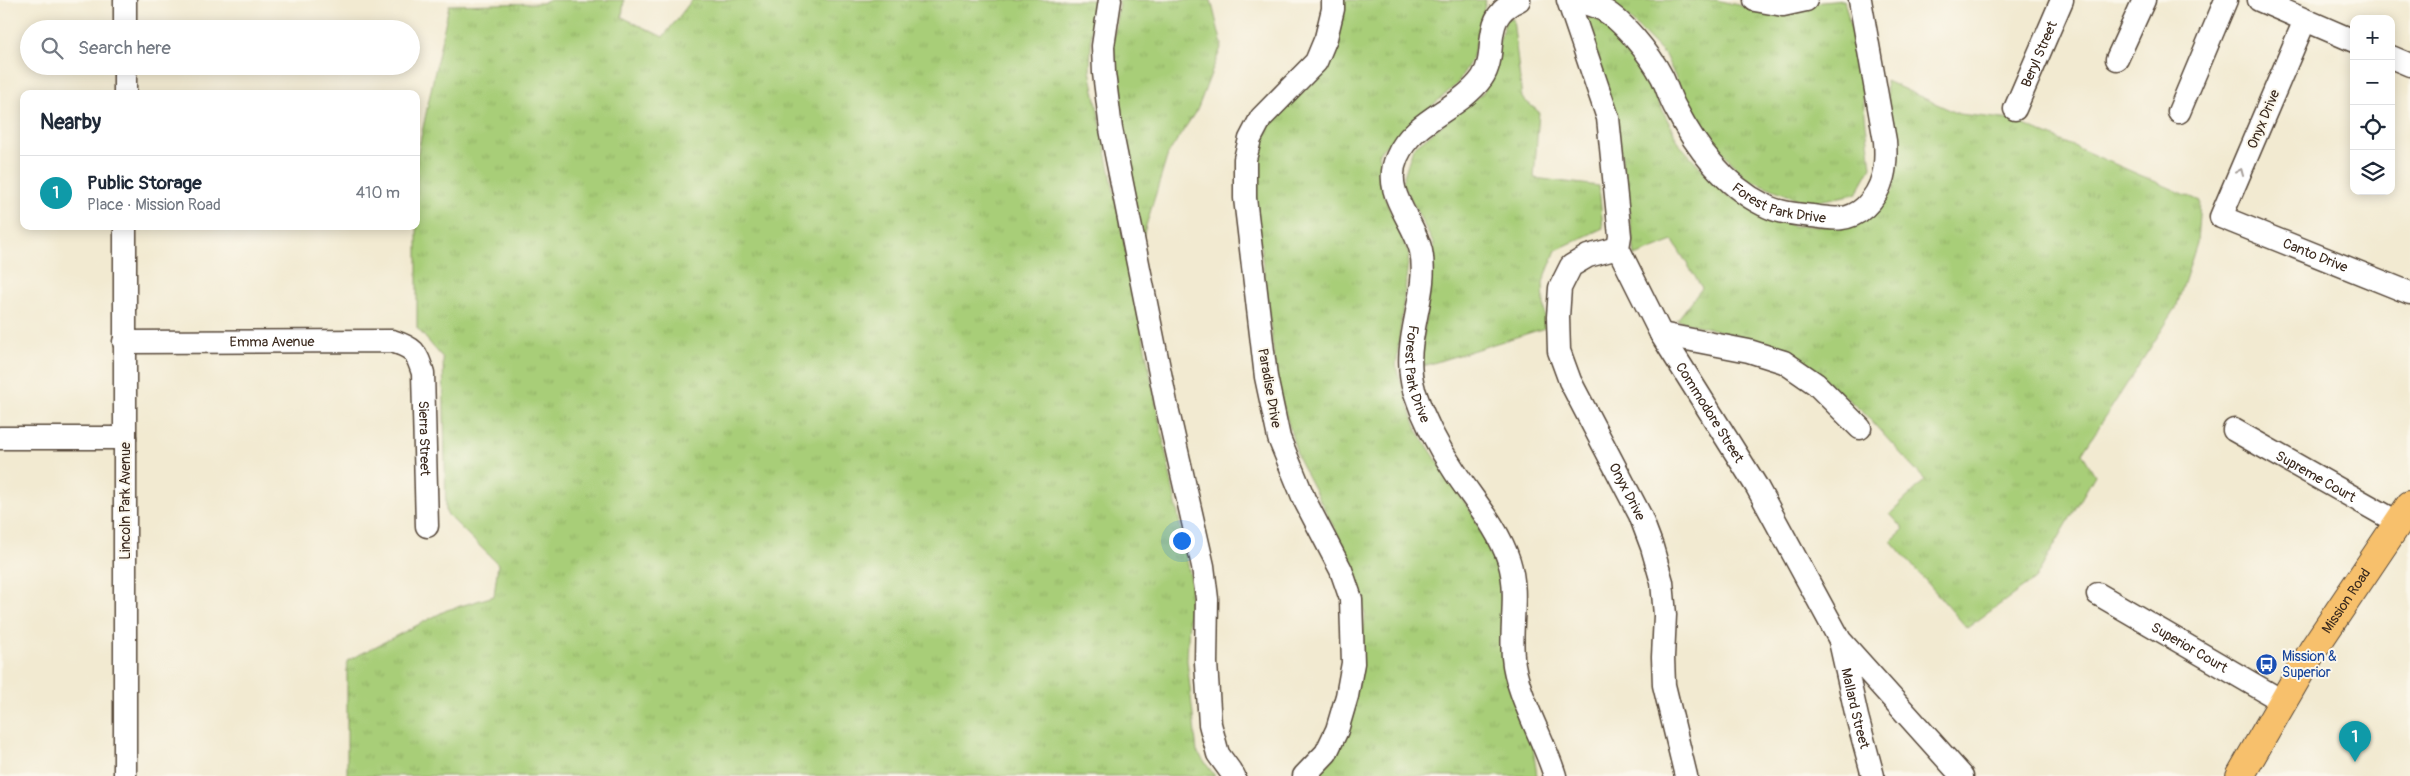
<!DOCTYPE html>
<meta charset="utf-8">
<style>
:root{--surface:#fff;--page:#f6f6f7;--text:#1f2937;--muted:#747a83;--line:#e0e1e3;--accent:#7c3aed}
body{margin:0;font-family:Pangolin,sans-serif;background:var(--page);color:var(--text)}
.controls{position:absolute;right:15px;top:15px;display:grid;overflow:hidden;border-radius:10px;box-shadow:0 2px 12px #0003}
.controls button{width:45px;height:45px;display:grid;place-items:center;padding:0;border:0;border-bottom:1px solid var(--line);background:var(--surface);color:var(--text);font:25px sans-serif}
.you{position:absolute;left:1181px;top:540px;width:18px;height:18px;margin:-12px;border:4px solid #fff;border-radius:50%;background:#1a73e8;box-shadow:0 0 0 8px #1a73e833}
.badge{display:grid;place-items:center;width:32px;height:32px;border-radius:50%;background:var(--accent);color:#fff;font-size:16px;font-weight:700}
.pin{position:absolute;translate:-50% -41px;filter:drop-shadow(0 1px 2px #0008)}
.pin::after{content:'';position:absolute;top:26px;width:18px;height:15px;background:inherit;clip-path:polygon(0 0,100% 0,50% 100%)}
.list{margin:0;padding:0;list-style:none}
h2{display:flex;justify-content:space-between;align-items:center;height:65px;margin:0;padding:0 20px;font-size:21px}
h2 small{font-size:16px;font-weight:400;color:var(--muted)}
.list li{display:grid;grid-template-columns:32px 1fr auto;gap:15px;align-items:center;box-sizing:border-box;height:75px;padding:0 20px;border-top:1px solid var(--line)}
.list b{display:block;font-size:19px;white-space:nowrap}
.list p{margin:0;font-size:16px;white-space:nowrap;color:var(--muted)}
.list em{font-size:16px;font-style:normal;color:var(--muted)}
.icon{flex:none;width:28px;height:28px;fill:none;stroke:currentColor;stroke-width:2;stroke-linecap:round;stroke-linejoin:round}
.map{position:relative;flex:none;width:2410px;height:776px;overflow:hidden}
.search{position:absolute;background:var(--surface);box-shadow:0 2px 12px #0003;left:20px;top:20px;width:400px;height:55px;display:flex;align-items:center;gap:12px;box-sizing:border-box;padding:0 18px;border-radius:28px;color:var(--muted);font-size:19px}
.panel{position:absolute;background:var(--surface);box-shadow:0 2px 12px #0003;left:20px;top:90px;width:400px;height:140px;border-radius:10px}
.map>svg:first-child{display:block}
</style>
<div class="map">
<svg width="2410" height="776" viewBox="0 0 2410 776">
<defs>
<pattern id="grass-tufts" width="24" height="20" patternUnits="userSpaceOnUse" patternTransform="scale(1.25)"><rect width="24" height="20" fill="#a8ce78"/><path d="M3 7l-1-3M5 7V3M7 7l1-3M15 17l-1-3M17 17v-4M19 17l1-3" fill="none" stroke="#92b167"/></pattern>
</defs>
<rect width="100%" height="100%" fill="#fbf7ec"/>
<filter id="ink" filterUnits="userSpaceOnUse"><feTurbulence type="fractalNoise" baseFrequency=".02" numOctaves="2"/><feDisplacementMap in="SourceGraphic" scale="10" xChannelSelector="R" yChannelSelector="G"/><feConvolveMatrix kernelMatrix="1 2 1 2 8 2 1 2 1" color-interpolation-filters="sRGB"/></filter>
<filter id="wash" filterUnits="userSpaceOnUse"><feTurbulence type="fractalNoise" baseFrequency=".0096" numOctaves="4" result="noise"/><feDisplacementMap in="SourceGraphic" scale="20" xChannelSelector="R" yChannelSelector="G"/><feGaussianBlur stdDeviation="1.12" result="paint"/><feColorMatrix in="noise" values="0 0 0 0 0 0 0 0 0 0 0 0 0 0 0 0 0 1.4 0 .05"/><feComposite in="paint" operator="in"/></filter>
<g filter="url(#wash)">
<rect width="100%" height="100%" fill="#f2ead1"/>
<path fill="url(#grass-tufts)" stroke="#727c4b" d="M548,0H624L622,17L663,37L692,0H1093L1090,70L1191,580L1187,660L1197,752L1215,776H347V661L447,610L494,596L498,564L446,513L443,358L417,328V156L449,5L542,3Z
M1119,0H1211L1222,45L1198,108L1168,154L1141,242L1112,52Z
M1340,0H1486L1473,57L1457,84L1379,152L1384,196L1409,254L1396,367L1417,430L1475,518L1503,585L1531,731L1537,776H1318L1359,683L1365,614L1342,543L1298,458L1277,383L1252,175L1270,122L1314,81L1338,41Z
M1608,0H1716L1772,13L1812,3L1844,0L1858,54L1871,167L1856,194L1807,203L1745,178L1696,121L1665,55L1613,2Z
M1590,14L1618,36L1649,83L1680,145L1726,195L1793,226H1857L1894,189L1886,81L1959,114L2013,120L2200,201L2197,243L2176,308L2082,453L2095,475L2035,579L1967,628L1891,541L1904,529L1890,514L1925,480L1863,412L1789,349L1677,320L1702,288L1673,241L1635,256L1616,117L1584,24Z
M1506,19H1513L1522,98L1539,112L1534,178L1599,186L1603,228L1556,250L1543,282L1545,328L1420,367L1434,245L1402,182L1413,148L1484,92Z"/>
</g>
<g filter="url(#ink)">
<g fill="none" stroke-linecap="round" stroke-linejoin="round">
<defs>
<g id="minor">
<path d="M1110,0L1103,46L1104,73L1111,129L1166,403L1203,566L1207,599L1206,663L1210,724L1218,754L1234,776"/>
<path id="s1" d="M1519,0C1478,17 1500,52 1482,78C1459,110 1413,119 1397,157C1381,193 1414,219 1421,251C1430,295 1400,341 1414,390C1423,418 1438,447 1455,472C1474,501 1498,527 1509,561C1519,593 1510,624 1513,657C1516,694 1544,739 1555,776"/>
<path id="s2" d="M1568,0L1608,118L1620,236L1618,248L1661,334L1757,487L1840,640L1962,776"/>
<path id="s3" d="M1570,0C1579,2 1590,4 1599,8C1621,17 1651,56 1662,77C1667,87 1670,99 1676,109C1695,146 1725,186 1764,205C1778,213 1796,214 1812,216C1832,219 1849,222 1865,207C1884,189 1887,166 1885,141L1860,0"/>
<path d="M1755,0L1783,5L1806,0"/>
<path d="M2259,0L2354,41"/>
<path id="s4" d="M2305,20L2221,217L2410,293"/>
<path d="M125,29V0"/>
<path d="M2391,57L2410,65"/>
<path d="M2117,59L2144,0"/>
<path d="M125,66V94"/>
<path id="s5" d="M2015,109L2062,0"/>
<path d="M2179,112L2226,0"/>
<path d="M125,226V776"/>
<path id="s6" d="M1618,248L1588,256L1571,266L1560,288L1558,317L1559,351L1570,381L1640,515L1652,547L1662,582L1665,615L1663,657L1664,685L1686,776"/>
<path d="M1661,334L1749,351L1784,362L1816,384L1860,428"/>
<path id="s7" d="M124,342L392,341C414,348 416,351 423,373L427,526"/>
<path id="s8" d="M2234,430L2397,522"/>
<path d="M0,438H125"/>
<path id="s9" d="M2098,594L2282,701"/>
<path id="s10" d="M1840,641L1857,717L1873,776"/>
<path d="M1304,776L1326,753L1337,730L1347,696L1353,663L1351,599L1341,570L1304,499L1279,438L1266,377L1245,198V159L1250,139L1261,118L1316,62L1326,38L1333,9V0"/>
</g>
<g id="major">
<path id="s11" d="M2240,776L2314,648L2410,505"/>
</g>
</defs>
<use href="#minor" stroke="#564739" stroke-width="25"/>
<use href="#major" stroke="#564739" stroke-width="30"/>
<use href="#minor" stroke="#fff" stroke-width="22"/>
<use href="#major" stroke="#f7c06c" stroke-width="28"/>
</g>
<defs><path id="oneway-chevron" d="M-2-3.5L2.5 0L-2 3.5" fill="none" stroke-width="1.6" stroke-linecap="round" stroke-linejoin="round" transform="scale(1.25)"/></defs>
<use stroke="#a79f9a" href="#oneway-chevron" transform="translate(2240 172) rotate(-67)"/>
</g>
<defs>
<symbol id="bus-disc" viewBox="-11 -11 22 22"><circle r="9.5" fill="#1a4fb4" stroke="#fbf7ec"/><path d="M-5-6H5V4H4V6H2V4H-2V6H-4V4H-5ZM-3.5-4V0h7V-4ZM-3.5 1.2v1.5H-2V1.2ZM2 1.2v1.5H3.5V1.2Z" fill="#fff"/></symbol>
</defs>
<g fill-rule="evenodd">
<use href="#bus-disc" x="2254" y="652" width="25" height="25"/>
</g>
<g text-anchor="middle" stroke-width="4" stroke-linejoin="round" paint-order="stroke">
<g font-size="14" fill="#3b2a1e" stroke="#fbf7ec">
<text dy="5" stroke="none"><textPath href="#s5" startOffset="60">Beryl Street</textPath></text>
<text transform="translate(2263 119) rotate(-67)" y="5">Onyx Drive</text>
<text dy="5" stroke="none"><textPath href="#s3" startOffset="306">Forest Park Drive</textPath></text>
<text dy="5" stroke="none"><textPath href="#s4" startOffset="316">Canto Drive</textPath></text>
<text dy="5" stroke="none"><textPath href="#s7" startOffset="148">Emma Avenue</textPath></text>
<text dy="5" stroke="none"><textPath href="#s1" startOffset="434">Forest Park Drive</textPath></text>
<text transform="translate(1270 388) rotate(80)" y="5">Paradise Drive</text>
<text dy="5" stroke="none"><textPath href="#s2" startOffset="444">Commodore Street</textPath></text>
<text dy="5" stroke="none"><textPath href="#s7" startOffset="381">Sierra Street</textPath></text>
<text dy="5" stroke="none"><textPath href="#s8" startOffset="94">Supreme Court</textPath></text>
<text dy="5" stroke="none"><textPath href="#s6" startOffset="295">Onyx Drive</textPath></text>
<text transform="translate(125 501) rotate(-90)" y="5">Lincoln Park Avenue</text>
<text dy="5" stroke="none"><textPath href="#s11" startOffset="205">Mission Road</textPath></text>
<text dy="5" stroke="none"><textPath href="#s9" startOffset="106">Superior Court</textPath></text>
<text dy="5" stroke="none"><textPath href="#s10" startOffset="69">Mallard Street</textPath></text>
</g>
<g font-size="14" fill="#164399" stroke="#fbf7ec" text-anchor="start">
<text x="2282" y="661">Mission &amp;<tspan x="2282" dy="16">Superior</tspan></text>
</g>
</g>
</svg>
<div class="controls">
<button>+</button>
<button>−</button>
<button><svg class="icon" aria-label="locate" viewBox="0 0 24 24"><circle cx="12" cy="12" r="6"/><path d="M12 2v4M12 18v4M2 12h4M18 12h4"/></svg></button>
<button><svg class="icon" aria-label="layers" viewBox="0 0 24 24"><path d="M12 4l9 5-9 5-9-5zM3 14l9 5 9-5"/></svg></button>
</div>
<div class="you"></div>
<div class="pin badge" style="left:2355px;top:762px;background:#0f9aa8">1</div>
<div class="search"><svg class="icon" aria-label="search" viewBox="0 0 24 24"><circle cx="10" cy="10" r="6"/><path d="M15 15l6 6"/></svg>Search here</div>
<section class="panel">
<h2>Nearby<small></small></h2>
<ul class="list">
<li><span class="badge" style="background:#0f9aa8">1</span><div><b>Public Storage</b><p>Place · Mission Road</p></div><em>410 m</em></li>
</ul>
</section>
</div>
